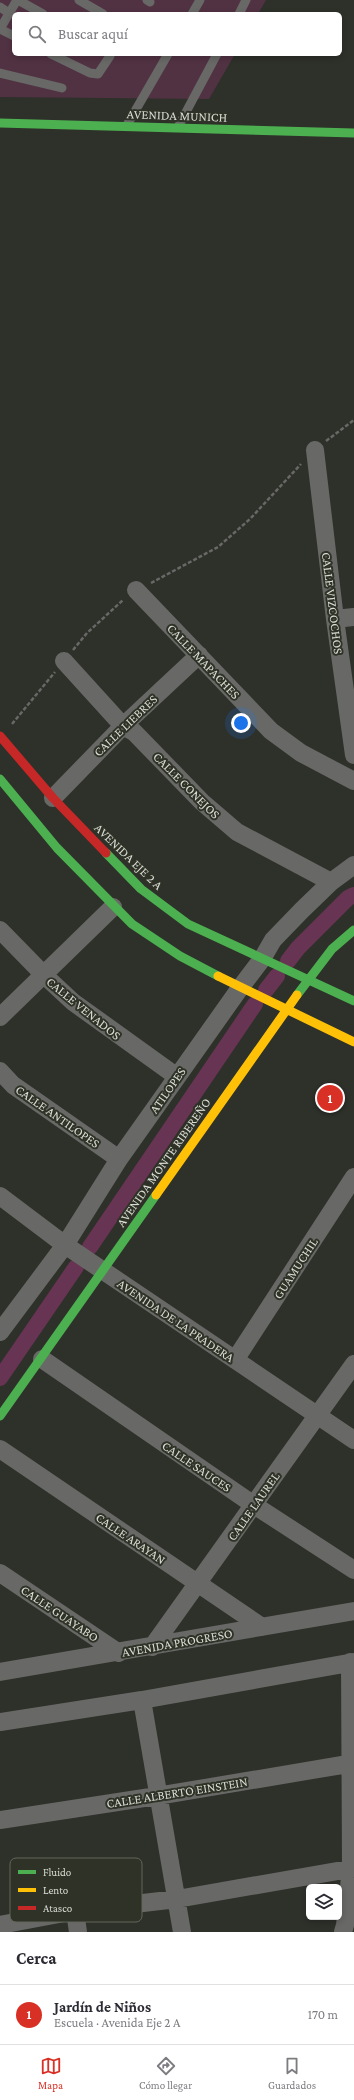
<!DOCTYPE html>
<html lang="es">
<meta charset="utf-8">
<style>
:root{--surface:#fff;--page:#f2f2f3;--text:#2b2b33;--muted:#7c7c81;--line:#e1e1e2;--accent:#d93025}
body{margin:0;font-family:"Crimson Pro",serif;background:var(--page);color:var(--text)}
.controls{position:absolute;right:12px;bottom:12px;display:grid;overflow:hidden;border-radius:6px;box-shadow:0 2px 6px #0003}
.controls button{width:36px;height:36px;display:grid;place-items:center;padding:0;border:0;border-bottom:1px solid var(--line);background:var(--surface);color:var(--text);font:20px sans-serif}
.you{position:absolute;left:241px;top:723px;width:14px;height:14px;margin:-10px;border:3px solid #fff;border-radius:50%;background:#1a73e8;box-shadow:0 0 0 6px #1a73e833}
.badge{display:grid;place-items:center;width:26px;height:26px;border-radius:50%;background:var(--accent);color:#fff;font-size:13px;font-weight:700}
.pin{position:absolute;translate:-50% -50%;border:2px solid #fff;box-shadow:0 1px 4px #0006}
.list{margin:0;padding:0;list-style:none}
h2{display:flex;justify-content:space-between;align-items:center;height:52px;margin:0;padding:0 16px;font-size:17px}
h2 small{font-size:13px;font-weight:400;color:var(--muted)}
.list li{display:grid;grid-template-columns:26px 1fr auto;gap:12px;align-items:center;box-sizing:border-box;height:60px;padding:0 16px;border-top:1px solid var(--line)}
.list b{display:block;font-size:15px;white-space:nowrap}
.list p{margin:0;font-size:13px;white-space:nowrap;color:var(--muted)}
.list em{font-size:13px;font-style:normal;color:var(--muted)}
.icon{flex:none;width:22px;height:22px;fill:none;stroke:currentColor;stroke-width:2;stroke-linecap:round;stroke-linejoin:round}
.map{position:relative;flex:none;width:354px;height:1932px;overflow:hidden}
.search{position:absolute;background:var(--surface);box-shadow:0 2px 6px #0003;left:12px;right:12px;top:12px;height:44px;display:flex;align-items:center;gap:10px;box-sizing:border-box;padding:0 14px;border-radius:6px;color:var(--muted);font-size:15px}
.sheet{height:112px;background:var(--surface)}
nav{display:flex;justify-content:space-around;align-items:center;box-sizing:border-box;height:56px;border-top:1px solid var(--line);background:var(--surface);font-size:11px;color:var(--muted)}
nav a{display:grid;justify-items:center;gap:2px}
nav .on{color:var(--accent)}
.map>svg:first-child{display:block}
</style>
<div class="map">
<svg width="354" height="1932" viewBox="0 0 354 1932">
<rect width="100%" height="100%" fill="#2e302a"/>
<path fill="#513243" d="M0,0H266L258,14H14V54H235L209,99L0,97Z"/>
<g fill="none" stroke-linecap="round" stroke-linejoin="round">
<path stroke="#683453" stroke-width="16" d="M288,961L298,948L348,898L354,895
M266,990L277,976
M90,1247L255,1004
M0,1378L76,1267"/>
<path stroke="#686866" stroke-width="2.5" stroke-dasharray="4 2" stroke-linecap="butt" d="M326,441L354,420
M151,583L218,547L250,519L301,464
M73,650L87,633L123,600
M12,724L55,672"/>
<path stroke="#686966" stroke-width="9" d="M18,0L43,14
M79,0L103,14
M147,0L150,2
M0,7L9,13
M192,14L200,0
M239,14L246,0
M0,29L17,0
M0,29L14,36
M51,54L90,73L98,74L110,56L109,54
M0,73L62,88
M127,125L168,54
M178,127L217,54"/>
<path stroke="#686966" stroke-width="18" d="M315,450L335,619L354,755
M136,590L271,731L301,753L354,781
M335,619L354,617
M64,661L123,726L134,732L202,802L237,832L331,882
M53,798L123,726L199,655
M0,930L44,975L73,1002L176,1076
M0,1017L113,907
M0,1071L13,1085L119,1159
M0,1196L65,1245L354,1440
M0,1332L65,1245L119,1159L240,988L262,959L273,940L302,910L331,882L354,865
M42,1359L254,1505L354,1570
M235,1360L354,1177
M0,1449L262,1627
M0,1573L119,1653
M152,1647L354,1364
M0,1672L354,1611
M142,1700L182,1932
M0,1722L142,1700L354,1662
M0,1820L157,1796L354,1763
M75,1911L78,1932
M0,1925L75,1911L177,1899L354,1868
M343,1932L345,1925L351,1868L350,1662"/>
<path stroke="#4caf50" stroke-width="9" d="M0,123L354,133
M0,779L57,848L132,924L180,956L218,976
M106,853L141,889L188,924L354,1001
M297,995L332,949L354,930
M0,1416L156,1195"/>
<path stroke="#ffc107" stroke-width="9" d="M218,976L354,1042
M156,1195L297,995"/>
<path stroke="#c62828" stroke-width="9" d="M0,736L53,798L106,853"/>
</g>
<g text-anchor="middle" stroke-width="4" stroke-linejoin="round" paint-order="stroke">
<g font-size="13" fill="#d9dcd4" stroke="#2f3327">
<text transform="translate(177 115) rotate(2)" y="5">AVENIDA MUNICH</text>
<text transform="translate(333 603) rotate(83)" y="5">CALLE VIZCOCHOS</text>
<text transform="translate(204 661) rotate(46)" y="5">CALLE MAPACHES</text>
<text transform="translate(125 725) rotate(-44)" y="5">CALLE LIEBRES</text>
<text transform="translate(187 785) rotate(45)" y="5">CALLE CONEJOS</text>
<text transform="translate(129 856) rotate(44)" y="5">AVENIDA EJE 2 A</text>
<text transform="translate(84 1008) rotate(39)" y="5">CALLE VENADOS</text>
<text transform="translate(167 1090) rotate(-55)" y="5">ATILOPES</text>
<text transform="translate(58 1116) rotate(35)" y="5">CALLE ANTILOPES</text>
<text transform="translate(163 1162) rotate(-55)" y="5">AVENIDA MONTE RIBEREÑO</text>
<text transform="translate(295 1268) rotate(-57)" y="5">GUAMUCHIL</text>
<text transform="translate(176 1320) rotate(34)" y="5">AVENIDA DE LA PRADERA</text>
<text transform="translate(197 1466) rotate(34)" y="5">CALLE SAUCES</text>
<text transform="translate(253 1506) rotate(-55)" y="5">CALLE LAUREL</text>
<text transform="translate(131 1538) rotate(34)" y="5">CALLE ARAYAN</text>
<text transform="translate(60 1613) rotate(34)" y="5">CALLE GUAYABO</text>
<text transform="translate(177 1642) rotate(-10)" y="5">AVENIDA PROGRESO</text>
<text transform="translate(177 1792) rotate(-9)" y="5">CALLE ALBERTO EINSTEIN</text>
</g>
</g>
<rect x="10" y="1858" width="132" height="64" rx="6" fill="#2f3327" stroke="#62665b" stroke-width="1"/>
<rect x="18" y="1870" width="18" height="4" fill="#4caf50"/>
<rect x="18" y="1888" width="18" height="4" fill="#ffc107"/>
<rect x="18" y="1906" width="18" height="4" fill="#c62828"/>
<g font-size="11" fill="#d9dcd4">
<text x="43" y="1876">Fluido</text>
<text x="43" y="1894">Lento</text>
<text x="43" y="1912">Atasco</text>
</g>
</svg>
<div class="controls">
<button><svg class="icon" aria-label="layers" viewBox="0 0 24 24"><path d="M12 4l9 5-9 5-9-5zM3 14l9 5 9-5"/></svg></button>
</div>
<div class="you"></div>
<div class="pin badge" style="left:330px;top:1098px">1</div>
<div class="search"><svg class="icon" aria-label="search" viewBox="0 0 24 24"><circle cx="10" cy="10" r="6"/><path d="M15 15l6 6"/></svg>Buscar aquí</div>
</div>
<section class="sheet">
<h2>Cerca<small></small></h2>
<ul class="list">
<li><span class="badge">1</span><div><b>Jardín de Niños</b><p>Escuela · Avenida Eje 2 A</p></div><em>170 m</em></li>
</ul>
</section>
<nav>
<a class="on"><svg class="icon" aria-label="map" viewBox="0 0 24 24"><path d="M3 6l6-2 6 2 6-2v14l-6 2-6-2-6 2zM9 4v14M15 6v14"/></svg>Mapa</a>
<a><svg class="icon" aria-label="directions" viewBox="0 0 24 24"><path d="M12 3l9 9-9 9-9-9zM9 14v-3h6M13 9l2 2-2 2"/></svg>Cómo llegar</a>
<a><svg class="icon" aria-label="saved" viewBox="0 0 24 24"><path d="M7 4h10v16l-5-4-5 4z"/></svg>Guardados</a>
</nav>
